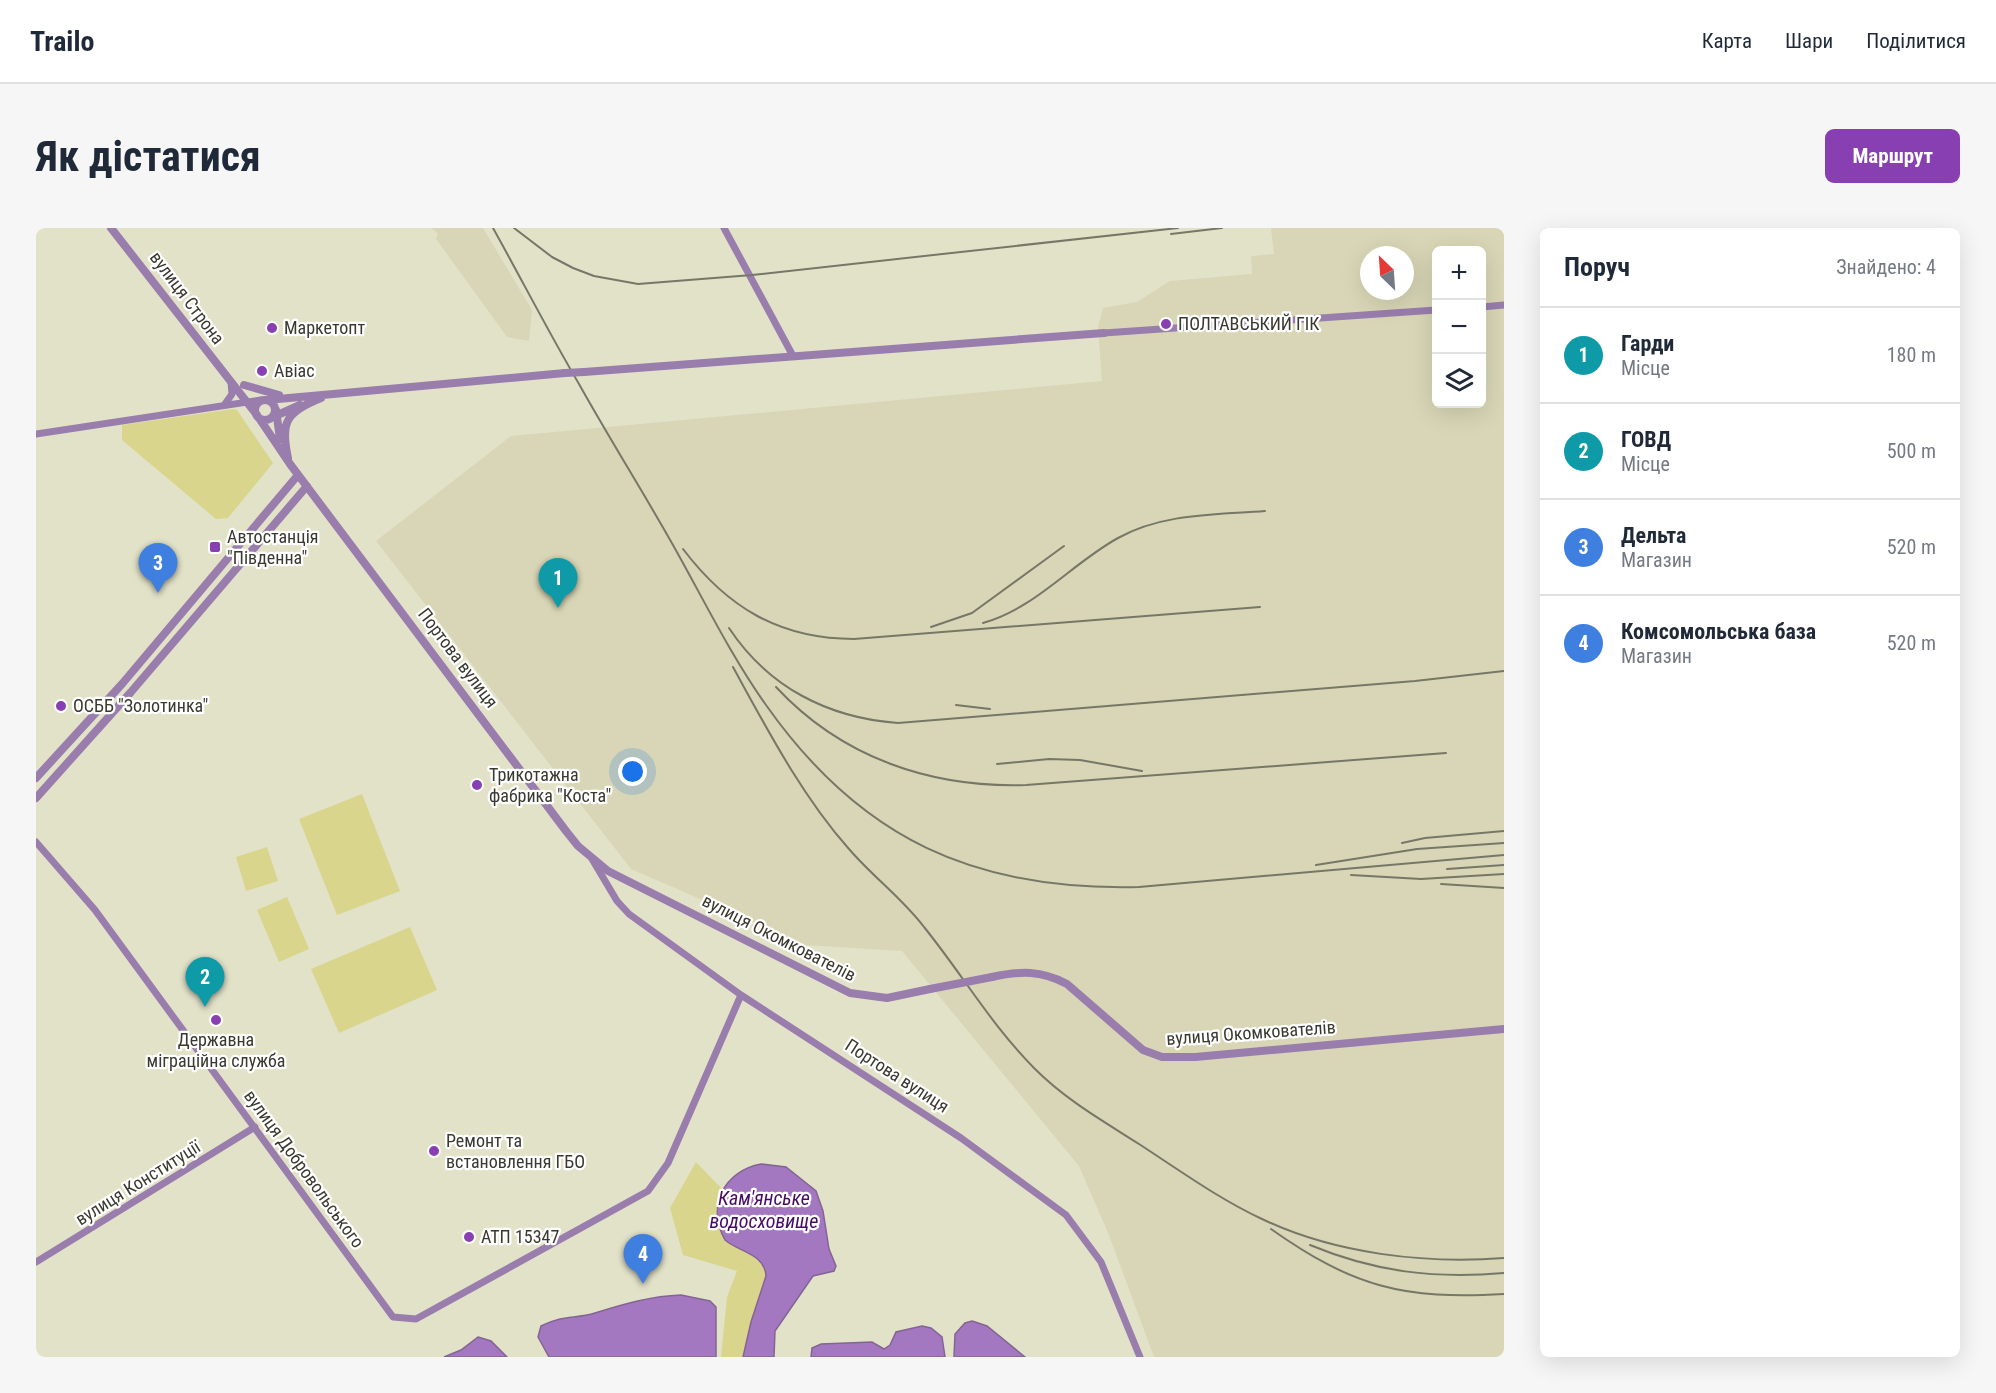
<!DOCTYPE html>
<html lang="uk">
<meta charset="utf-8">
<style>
:root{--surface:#fff;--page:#f6f6f7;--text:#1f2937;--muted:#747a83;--line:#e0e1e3;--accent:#873fb1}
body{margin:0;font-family:"Roboto Condensed",sans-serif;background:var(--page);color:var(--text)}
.controls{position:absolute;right:18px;top:18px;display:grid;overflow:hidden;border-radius:9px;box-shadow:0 6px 24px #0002}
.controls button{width:54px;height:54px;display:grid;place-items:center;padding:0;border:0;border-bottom:2px solid var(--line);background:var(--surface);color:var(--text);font:30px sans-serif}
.compass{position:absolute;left:1324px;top:18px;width:54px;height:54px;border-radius:50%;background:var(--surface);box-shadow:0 6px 24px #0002;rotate:335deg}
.you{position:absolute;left:597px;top:544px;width:21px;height:21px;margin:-15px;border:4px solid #fff;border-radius:50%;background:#1a73e8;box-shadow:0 0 0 9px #1a73e833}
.badge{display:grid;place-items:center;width:39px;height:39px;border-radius:50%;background:var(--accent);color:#fff;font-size:20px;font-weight:700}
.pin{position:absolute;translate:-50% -50px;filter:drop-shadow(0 2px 3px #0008)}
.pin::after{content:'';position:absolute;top:32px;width:21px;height:18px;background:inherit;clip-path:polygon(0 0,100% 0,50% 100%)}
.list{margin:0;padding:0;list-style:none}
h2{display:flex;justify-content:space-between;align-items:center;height:78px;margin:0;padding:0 24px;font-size:26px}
h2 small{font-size:20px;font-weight:400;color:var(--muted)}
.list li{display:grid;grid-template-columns:39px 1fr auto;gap:18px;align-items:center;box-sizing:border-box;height:96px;padding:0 24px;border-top:2px solid var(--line)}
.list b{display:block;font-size:22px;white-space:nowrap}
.list p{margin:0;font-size:20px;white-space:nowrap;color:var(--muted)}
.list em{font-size:20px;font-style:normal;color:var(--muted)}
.icon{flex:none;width:33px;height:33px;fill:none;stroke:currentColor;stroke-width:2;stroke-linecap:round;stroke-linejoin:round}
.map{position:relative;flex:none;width:1468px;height:1129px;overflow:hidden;border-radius:9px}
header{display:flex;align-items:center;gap:36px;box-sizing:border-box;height:84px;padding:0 30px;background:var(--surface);border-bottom:2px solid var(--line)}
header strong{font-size:28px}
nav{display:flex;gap:33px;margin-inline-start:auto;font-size:21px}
.intro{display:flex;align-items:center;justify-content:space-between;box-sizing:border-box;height:144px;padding:0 36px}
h1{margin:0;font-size:42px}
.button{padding:15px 27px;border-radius:9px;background:var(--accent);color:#fff;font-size:21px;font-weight:700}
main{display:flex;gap:36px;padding:0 36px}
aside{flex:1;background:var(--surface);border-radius:9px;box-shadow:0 6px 24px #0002}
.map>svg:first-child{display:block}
</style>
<header>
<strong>Trailo</strong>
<nav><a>Карта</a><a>Шари</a><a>Поділитися</a></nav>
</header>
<div class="intro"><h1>Як дістатися</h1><a class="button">Маршрут</a></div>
<main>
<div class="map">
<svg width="1468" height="1129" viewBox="0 0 1468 1129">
<rect width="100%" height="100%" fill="#e2e2c9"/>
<path fill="#d8d6b6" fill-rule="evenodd" d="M395,0H447L496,82L493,113L471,109L400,11L402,6Z
M1235,0H1468V1129H1118L1073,1007L1043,938L866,723L770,717L595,641L340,313L475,208L1066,153L1062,99L1067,80L1101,74L1134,53L1216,46L1215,28L1238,26ZM1400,22H1446V176H1400ZM1333,27H1369V63H1333Z"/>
<path fill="#d9d58c" d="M197,181L201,182L237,235L192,290L180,291L86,212V197Z
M326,566L364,663L301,687L263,591Z
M231,619L242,653L210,663L200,629Z
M251,669L273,721L243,734L221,682Z
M374,699L401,762L303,805L275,741Z
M660,934L686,961C661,1025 728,1016 730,1048L715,1094L707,1129H685L691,1069L701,1043L647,1027L634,980Z"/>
<path fill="#a378c0" stroke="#836594" stroke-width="1.5" d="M725,936L750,939L780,963L787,983L793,1021L800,1038L798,1043L777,1048L739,1103L738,1129H707L715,1094L730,1048C729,1026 703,1024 689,1012C670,978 688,943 725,936Z
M645,1067L674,1073L680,1079V1129H513L502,1109L505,1098C526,1087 539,1091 559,1085C588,1076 615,1068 645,1067Z
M936,1093L951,1098L989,1129H918L919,1106L929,1095Z
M886,1098L895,1100L906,1109L909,1129H775L776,1120L785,1116L836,1114L848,1121L854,1117L860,1104Z
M442,1109L455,1113L471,1129H408L425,1122Z"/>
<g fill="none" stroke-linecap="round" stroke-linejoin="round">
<path stroke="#997dad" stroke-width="7" d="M688,0L757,128
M1446,79L1468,77
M1068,105L1400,82
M189,176L196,166L195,154
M0,206L225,172
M0,614L59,682L357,1089L380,1091L612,963L632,935L705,767
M556,631L581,673L593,686L705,767L925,910L1030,987L1065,1034L1104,1129
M0,1034L219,899"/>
<path stroke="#997dad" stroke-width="8" d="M75,0L221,187
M548,144L1068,105
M208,157L243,167
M219 182a10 10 0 1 1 20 0a10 10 0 1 1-20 0Z
M231,172L529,145
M240,182L244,211
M237,189L264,177
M223,190L254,236L530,603L542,618L572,643L814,765L851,770L894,761
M252,230C244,194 250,184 285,170
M0,550L86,456L262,247
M0,570L95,464L271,258
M956,749C984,743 1005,742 1031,756L1107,822L1126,829H1159L1468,801"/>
<path stroke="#777768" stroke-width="2" d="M457,0C486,52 513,105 543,156C572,208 604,259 633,310C665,366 693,425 730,477C825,612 940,663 1103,659L1468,627
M478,0L516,29L537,40L558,48L602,56L716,47L1142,0
M1135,6L1186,0
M647,321C691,379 743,411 818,411L1224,379
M947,395C1000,380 1035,336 1082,310C1127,285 1179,287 1229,283
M895,399L936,385L1028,318
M693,400C732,459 792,490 862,495L1379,453L1468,443
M697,439C731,501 766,568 813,621C837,649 866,670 888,699C926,746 956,798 999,841C1030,872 1067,893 1103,916C1143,942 1183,971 1226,991C1299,1026 1389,1036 1468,1030
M740,459C806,530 895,560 990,557L1410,525
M920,477L954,481
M961,536L1013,531L1044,532L1106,543
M1366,615L1389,610L1468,603
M1280,637L1381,621L1468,615
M1411,641L1468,637
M1315,647L1385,651L1468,646
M1405,656L1468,660
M1235,1001C1317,1059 1368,1072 1468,1066
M1274,1017C1339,1044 1398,1051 1468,1045"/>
<path stroke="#997dad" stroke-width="8" d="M529,145L548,144
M894,761L956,749"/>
</g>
<g fill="#873fb1" stroke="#fff" stroke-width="2">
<circle cx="1130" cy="96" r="6"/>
<circle cx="236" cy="100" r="6"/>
<circle cx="226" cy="143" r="6"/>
<rect x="173" y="313" width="12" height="12" rx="3"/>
<circle cx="25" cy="478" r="6"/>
<circle cx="441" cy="557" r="6"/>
<circle cx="180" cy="792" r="6"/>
<circle cx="398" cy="923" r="6"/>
<circle cx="433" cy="1009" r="6"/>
</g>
<g text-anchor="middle" stroke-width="4.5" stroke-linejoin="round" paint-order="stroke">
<g font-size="18" fill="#39392f" stroke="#fff">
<text transform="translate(151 70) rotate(53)" y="6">вулиця Строна</text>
<text transform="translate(422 430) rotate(53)" y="6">Портова вулиця</text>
<text transform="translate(743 710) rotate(27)" y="6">вулиця Окомкователів</text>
<text transform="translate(1215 805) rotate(-4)" y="6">вулиця Окомкователів</text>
<text transform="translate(861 848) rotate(33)" y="6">Портова вулиця</text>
<text transform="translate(268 941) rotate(54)" y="6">вулиця Добровольського</text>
<text transform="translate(102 955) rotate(-32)" y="6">вулиця Конституції</text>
</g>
<g font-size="18" fill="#39392f" stroke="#fff" text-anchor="start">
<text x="1142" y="102">ПОЛТАВСЬКИЙ ГІК</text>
<text x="248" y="106">Маркетопт</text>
<text x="238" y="149">Авіас</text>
<text x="191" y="315">Автостанція<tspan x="191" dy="21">"Південна"</tspan></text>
<text x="37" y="484">ОСББ "Золотинка"</text>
<text x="453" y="553">Трикотажна<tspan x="453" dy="21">фабрика "Коста"</tspan></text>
<text x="180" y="818" text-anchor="middle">Державна<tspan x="180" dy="21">міграційна служба</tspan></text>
<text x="410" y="919">Ремонт та<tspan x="410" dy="21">встановлення ГБО</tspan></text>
<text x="445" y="1015">АТП 15347</text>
</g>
<g font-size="20" font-style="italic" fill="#470b65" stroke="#fff">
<text x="728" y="977">Кам'янське<tspan x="728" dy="23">водосховище</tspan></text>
</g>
</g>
</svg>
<div class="controls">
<button>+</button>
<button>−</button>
<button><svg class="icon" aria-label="layers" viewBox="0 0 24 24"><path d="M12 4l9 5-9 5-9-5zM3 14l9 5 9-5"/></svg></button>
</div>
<svg class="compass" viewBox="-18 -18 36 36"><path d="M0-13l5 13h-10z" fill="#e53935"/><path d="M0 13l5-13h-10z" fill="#747a83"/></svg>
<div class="you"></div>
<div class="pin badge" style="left:522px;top:380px;background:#0f9aa8">1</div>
<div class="pin badge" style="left:169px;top:779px;background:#0f9aa8">2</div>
<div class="pin badge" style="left:122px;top:365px;background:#3f7fe0">3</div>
<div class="pin badge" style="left:607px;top:1056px;background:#3f7fe0">4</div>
</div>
<aside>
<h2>Поруч<small>Знайдено: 4</small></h2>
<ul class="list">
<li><span class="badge" style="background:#0f9aa8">1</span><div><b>Гарди</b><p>Місце</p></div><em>180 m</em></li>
<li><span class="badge" style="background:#0f9aa8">2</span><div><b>ГОВД</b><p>Місце</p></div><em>500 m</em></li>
<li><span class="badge" style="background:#3f7fe0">3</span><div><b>Дельта</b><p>Магазин</p></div><em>520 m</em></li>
<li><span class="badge" style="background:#3f7fe0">4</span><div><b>Комсомольська база</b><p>Магазин</p></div><em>520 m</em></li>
</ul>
</aside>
</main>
